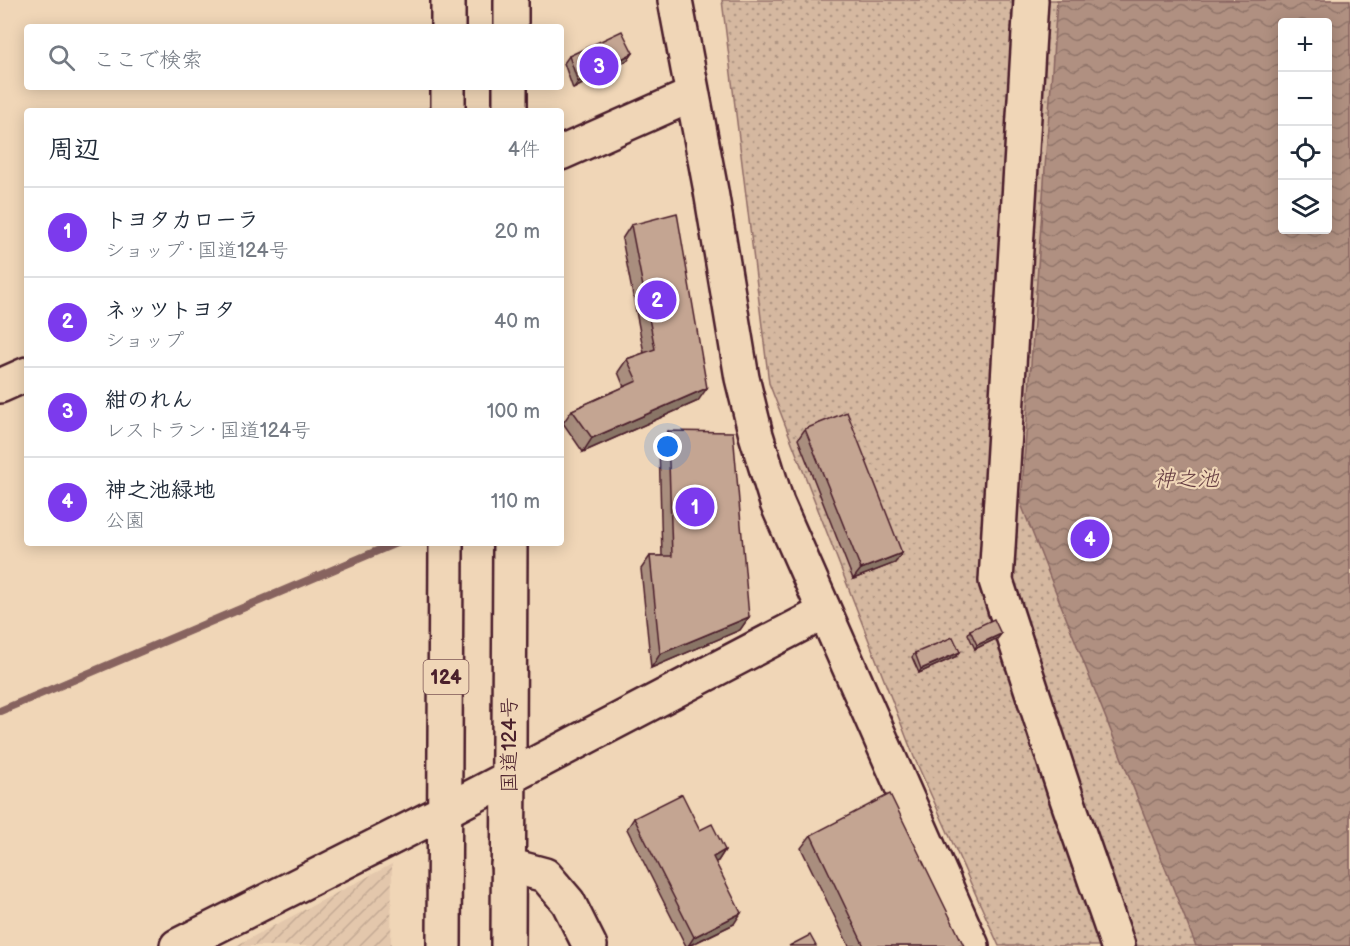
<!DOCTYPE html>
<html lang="ja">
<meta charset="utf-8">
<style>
:root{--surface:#fff;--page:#f6f6f7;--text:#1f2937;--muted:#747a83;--line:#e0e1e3;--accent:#7c3aed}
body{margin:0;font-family:"Balsamiq Sans","Klee One",sans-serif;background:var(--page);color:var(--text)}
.controls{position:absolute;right:18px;top:18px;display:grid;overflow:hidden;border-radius:6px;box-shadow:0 3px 15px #0003}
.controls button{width:54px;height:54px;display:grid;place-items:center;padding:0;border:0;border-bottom:2px solid var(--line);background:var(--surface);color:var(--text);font:30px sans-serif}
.you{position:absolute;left:668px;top:447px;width:21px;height:21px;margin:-15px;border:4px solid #fff;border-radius:50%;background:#1a73e8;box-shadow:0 0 0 9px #1a73e833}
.badge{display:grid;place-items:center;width:39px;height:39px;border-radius:50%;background:var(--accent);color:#fff;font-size:20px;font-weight:700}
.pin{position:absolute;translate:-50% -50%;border:3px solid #fff;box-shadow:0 2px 6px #0006}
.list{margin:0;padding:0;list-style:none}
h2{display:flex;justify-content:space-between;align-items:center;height:78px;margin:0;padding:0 24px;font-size:26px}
h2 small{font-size:20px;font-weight:400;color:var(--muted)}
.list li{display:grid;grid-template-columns:39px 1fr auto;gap:18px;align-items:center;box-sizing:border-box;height:90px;padding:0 24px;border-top:2px solid var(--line)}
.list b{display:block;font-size:22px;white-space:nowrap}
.list p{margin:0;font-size:20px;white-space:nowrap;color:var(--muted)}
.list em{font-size:20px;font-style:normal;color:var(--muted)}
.icon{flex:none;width:33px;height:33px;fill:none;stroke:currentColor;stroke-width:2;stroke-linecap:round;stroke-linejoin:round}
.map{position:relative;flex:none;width:1350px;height:946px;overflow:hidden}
.search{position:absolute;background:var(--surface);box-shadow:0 3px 15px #0003;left:24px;top:24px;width:540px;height:66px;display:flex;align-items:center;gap:15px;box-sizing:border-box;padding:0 21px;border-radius:6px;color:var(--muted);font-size:22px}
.panel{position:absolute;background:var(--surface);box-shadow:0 3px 15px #0003;left:24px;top:108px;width:540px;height:438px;border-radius:6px}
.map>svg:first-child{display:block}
</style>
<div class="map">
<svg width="1350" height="946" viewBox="0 0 1350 946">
<defs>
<pattern id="industrial-furrows" width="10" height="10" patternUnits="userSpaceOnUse" patternTransform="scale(1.5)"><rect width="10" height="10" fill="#e3c7ac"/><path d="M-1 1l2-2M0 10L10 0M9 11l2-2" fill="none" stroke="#c4aa94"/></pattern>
<pattern id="park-dots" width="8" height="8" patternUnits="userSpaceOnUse" patternTransform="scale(1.5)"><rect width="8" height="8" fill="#d5b8a0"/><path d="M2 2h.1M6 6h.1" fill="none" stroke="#af9583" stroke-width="1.8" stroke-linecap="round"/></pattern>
<pattern id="water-waves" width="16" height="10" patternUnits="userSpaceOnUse" patternTransform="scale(1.5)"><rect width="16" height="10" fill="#b09081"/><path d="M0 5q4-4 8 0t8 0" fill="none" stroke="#91756a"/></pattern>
</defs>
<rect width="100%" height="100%" fill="#f0d6b7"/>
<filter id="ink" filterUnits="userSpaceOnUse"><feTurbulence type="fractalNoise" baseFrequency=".0167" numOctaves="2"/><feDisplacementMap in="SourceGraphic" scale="12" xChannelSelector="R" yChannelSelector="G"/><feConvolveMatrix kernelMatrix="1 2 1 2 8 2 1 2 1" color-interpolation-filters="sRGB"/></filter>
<g filter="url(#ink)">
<path fill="url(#industrial-furrows)" d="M392,864L391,946H235Z"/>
<path fill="url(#park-dots)" stroke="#906c66" stroke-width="1.5" fill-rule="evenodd" d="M722,0H1350V946H999L914,757L769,383ZM1282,22H1328V230H1282Z"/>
<path fill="url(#water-waves)" stroke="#87635f" stroke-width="1.5" fill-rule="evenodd" d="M1057,0H1350V946H1196L1021,504ZM1282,22H1328V230H1282Z"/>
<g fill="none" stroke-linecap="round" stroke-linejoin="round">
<path stroke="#87635f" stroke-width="8" d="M0,711L396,543"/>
<defs>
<path id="minor" d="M675,0L711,191L742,378L756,435L777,503L972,946
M1031,0L996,581L1067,799L1118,946
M561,153L692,95
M0,386L27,374
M508,865L545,875L568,902L590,946
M177,946L445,811L825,612"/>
<path id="highway" d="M448,27V0
M511,27V0
M448,111V87
M510,111V87
M444,946L446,543
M508,946L510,543"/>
</defs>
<use href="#minor" stroke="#4a1f2b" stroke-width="38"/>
<use href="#highway" stroke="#4a1f2b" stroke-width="38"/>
<use href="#minor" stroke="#f0d6b7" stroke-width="33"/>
<use href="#highway" stroke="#f0d6b7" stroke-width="33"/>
</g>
<path fill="#a98e7e" stroke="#4a1f2b" stroke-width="1.5" d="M633,53L628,60L573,89L564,63L569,56Z
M631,225L698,401L583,452L563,423L572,410L624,387L618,372L627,359L644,353L622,239Z
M805,429L902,553L895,563L853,579L798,439Z
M668,431L749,617L740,630L651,668L641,569L650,556H662L659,444Z
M970,630L1001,634L998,638L975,649L968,634Z
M915,653L957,656L919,673L912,657Z
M634,818L700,830L725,850L718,861L715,862L734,924L689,946H686L627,829Z
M811,835L964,946H849L801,848Z"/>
<path fill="#897466" stroke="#4a1f2b" stroke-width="1.5" d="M633,53L628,60L573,89L578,82Z
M707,388L698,401L583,452L592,438Z
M902,553L895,563L853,579L861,569Z
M749,617L740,630L651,668L660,654Z
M1001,634L998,638L975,649L977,645Z
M960,652L957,656L919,673L921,669Z
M725,850L718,861L705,867L713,857Z
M741,913L734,924L688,946L694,937Z"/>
<path fill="#c4a592" stroke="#4a1f2b" stroke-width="1.5" d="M622,31L633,53L578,82L569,56Z
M677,213L707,388L592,438L572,410L637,381L627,359L655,349L631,225Z
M847,412L902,553L861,569L805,429Z
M668,431L733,432L749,617L660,654L650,556H672Z
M994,619L1001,634L977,645L970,630Z
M953,637L960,652L921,669L915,653Z
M682,794L700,830L712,824L725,850L713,857L741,913L694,937L634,818Z
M890,794L964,946H864L811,835Z
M810,935L816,946H789Z"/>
</g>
<g text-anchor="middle" stroke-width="4.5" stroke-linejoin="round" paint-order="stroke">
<rect fill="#f0d6b7" stroke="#7c5655" stroke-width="1.5" x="423.5" y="660" width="45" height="34" rx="4.5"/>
<g font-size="20" font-weight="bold" fill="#4a1f2b">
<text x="446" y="684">124</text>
</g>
<g font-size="21" fill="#4a1f2b" stroke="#f0d6b7">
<text transform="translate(509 745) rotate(-90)" y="7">国道124号</text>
</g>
<g font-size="22" font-style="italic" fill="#643b40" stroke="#f0d6b7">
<text x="1186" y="486">神之池</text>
</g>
</g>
</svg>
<div class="controls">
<button>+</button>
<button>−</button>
<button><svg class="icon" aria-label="locate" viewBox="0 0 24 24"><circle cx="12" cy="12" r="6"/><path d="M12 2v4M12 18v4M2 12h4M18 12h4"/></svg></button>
<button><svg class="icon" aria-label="layers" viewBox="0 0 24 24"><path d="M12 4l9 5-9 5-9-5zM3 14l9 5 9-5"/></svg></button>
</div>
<div class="you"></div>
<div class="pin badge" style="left:695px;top:507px">1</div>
<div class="pin badge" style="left:657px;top:300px">2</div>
<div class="pin badge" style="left:599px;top:66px">3</div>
<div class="pin badge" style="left:1090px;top:539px">4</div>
<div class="search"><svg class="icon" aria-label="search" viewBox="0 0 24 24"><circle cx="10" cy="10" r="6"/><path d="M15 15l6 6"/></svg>ここで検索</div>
<section class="panel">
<h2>周辺<small>4件</small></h2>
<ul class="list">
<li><span class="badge">1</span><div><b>トヨタカローラ</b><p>ショップ · 国道124号</p></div><em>20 m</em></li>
<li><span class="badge">2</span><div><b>ネッツトヨタ</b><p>ショップ</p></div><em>40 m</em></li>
<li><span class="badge">3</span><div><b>紺のれん</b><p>レストラン · 国道124号</p></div><em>100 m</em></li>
<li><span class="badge">4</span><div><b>神之池緑地</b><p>公園</p></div><em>110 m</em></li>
</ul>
</section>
</div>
